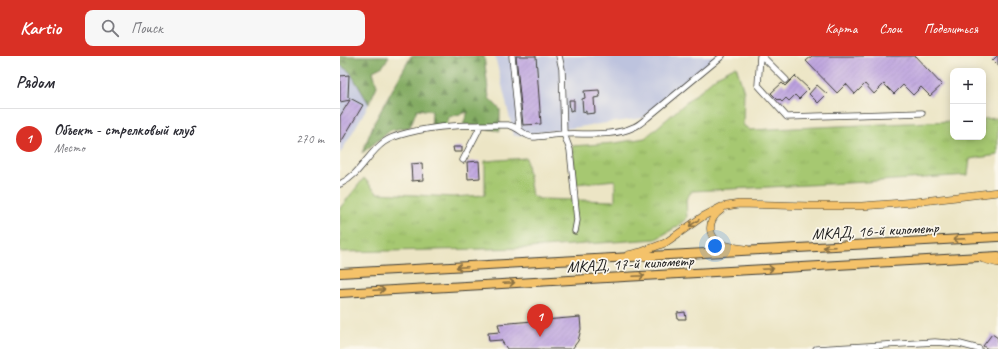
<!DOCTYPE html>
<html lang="ru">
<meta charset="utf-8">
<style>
:root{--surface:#fff;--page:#f7f7f7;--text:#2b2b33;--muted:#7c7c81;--line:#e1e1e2;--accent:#d93025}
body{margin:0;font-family:Caveat,sans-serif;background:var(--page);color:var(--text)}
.controls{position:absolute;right:12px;top:12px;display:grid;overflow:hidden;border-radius:8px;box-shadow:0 2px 10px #0003}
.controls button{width:36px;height:36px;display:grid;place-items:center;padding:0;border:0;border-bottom:1px solid var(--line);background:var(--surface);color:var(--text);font:20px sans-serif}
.you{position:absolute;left:375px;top:190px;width:14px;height:14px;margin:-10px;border:3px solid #fff;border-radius:50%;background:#1a73e8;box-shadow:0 0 0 6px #1a73e833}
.badge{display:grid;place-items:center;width:26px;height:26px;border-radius:50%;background:var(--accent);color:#fff;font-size:13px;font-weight:700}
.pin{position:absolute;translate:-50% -33px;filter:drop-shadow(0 1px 2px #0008)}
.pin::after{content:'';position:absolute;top:21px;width:14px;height:12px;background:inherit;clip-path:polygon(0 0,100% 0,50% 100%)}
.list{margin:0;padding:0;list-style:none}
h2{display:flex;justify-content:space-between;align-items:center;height:52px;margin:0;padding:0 16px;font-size:17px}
h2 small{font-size:13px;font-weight:400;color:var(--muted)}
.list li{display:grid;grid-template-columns:26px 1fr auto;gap:12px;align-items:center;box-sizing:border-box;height:60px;padding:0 16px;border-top:1px solid var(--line)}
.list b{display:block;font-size:15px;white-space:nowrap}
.list p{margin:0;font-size:13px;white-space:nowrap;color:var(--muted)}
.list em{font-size:13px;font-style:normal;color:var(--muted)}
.icon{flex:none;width:22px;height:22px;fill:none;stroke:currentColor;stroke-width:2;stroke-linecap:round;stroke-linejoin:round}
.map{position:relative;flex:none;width:658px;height:293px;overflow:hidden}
header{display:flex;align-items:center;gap:24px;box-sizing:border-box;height:56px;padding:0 20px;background:var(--accent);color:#fff}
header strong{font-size:19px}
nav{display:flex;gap:22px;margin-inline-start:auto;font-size:14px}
.search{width:280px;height:36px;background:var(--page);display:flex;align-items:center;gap:10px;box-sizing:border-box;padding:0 14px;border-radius:8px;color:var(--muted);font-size:15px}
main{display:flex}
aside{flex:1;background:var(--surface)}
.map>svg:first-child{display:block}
</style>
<header>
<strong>Kartio</strong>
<div class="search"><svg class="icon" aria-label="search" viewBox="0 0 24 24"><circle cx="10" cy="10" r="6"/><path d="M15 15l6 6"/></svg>Поиск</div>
<nav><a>Карта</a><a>Слои</a><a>Поделиться</a></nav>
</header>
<main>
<aside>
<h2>Рядом<small></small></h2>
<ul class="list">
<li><span class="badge">1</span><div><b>Объект - стрелковый клуб</b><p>Место</p></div><em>270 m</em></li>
</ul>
</aside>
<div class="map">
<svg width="658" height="293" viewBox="0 0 658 293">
<defs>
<pattern id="grass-tufts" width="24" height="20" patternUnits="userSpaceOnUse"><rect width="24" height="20" fill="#a6c871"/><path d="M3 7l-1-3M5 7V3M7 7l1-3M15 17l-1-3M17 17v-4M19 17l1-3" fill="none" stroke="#8eab61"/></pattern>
<pattern id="forest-firs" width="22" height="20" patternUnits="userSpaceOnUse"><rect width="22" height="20" fill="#84ac63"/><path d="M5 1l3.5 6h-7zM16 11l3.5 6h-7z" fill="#6b8b51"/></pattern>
<pattern id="building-hatch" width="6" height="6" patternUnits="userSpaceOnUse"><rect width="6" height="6" fill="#ba9fde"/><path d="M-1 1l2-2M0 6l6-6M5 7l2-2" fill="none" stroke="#9f88be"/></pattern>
</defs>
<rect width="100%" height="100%" fill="#fbf7ec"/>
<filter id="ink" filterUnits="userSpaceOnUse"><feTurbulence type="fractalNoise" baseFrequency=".025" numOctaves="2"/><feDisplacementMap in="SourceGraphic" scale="8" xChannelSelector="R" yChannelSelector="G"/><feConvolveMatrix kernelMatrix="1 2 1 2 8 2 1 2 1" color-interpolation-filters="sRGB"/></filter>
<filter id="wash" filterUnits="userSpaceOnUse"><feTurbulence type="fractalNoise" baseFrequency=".012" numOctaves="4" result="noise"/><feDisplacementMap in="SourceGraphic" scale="16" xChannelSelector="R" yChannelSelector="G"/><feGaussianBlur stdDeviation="0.9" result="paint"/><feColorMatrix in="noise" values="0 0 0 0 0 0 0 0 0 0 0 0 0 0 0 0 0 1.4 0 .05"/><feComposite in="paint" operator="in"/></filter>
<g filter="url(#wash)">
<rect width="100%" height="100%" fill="#ece5c5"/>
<path fill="#bdc3de" d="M155,0H380L303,62L174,80Z
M0,9L10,16L29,48L0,98Z"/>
<path fill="url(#grass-tufts)" stroke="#617246" d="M396,10L404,36L403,69L410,74L613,65V81H643V63L658,62V99L630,103L628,119L525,126L352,135L346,143L347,162L338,170L316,183L188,192L0,196V152L24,122L37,137L113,141L145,139V105L186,102L192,140L200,143L275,145V124L236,128L232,90L275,87L305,82L377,20Z"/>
<path fill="url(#forest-firs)" stroke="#506440" d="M0,0L3,1L4,0H49L43,10L33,15L37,30L29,48L10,16L0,9Z
M71,0H144L149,42L160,53V75L123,68L128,56L109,61L106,71L91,74L92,55L77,53L70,71L51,74L22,97L34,67Z"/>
<g id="blocks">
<path fill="url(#building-hatch)" d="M176,0H196L201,68L183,69Z
M472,0H575L602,29L590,40L581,31L573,39L563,29L554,38L544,28L534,38L525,28L515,38L506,28L497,37L466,5Z
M657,0H658V11L652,5Z
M9,19L8,41L23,49L0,88V60L10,44L0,46V20Z
M455,20L469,33L459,43L455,39L449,45L446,42L442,46L439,43L438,44L431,37L442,27L445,30Z
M477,29L487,38L478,47L469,38Z
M259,34L260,41L254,42L255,57L246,58V55L243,56L242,43L245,42L244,35Z
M229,44H234V54L230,55Z
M113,91H122V96H114Z
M139,105L140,122L128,123L127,106Z
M82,107L83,124L72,125L71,108Z
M345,256L346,263H338L337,257Z
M240,261L241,273L238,285L232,293H167L161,284L149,285L148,277L160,276L158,268Z
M652,278L658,282V293H648L643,290Z"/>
</g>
</g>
<g filter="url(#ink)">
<use href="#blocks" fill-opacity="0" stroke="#3b3a35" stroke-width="1"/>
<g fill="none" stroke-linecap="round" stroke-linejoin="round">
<defs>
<path id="minor" d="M172,0L179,72
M219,0L222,13L224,78L230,94L237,164L235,175
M420,0L418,29L447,61L582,57
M422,0L446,24
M123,104L138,75L140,69
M0,128C21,118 27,98 44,86C51,81 59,79 67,77C101,68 134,69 168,69C180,71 183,80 193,81C202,81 214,78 224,78C247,77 273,81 294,71C299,69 303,65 307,62L382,0
M476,293L595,286L620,288L639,293"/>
<path id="major" d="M381,154C367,164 366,182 384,189C391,191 399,192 406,193
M288,199L301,196L325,187L362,161L381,151L399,148L470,150H522L575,146L658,136
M643,203L658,207"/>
<path id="highway" d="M0,217L658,181
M0,237L658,200"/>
</defs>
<use href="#minor" stroke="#3b3a35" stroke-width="7"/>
<use href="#major" stroke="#3b3a35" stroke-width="8"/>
<use href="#highway" stroke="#3b3a35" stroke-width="10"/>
<use href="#minor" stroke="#fff" stroke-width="5.5"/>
<use href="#major" stroke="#f4c26a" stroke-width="7"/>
<use href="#highway" stroke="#f4c26a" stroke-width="8"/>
</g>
<defs><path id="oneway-shaft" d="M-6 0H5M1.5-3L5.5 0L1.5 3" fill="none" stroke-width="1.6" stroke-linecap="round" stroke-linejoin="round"/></defs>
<g stroke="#886f43">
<use href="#oneway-shaft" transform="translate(354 167) rotate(145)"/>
<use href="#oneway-shaft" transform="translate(619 183) rotate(177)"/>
<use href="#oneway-shaft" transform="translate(489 191) rotate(177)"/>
<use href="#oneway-shaft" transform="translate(122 211) rotate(177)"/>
<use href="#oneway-shaft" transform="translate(428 213) rotate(-3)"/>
<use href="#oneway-shaft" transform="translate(299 220) rotate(-3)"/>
<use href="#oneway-shaft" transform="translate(169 227) rotate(-3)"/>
<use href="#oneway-shaft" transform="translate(39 234) rotate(-3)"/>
</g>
</g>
<g text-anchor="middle" stroke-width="3.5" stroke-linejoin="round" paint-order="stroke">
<g font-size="16" fill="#1c1c1c" stroke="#fbf7ec">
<text transform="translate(535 174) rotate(-3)" y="6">МКАД, 16-й километр</text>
<text transform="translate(290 207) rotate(-3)" y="6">МКАД, 17-й километр</text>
</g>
</g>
</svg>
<div class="controls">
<button>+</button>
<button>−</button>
</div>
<div class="you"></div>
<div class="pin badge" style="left:200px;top:281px">1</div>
</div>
</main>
